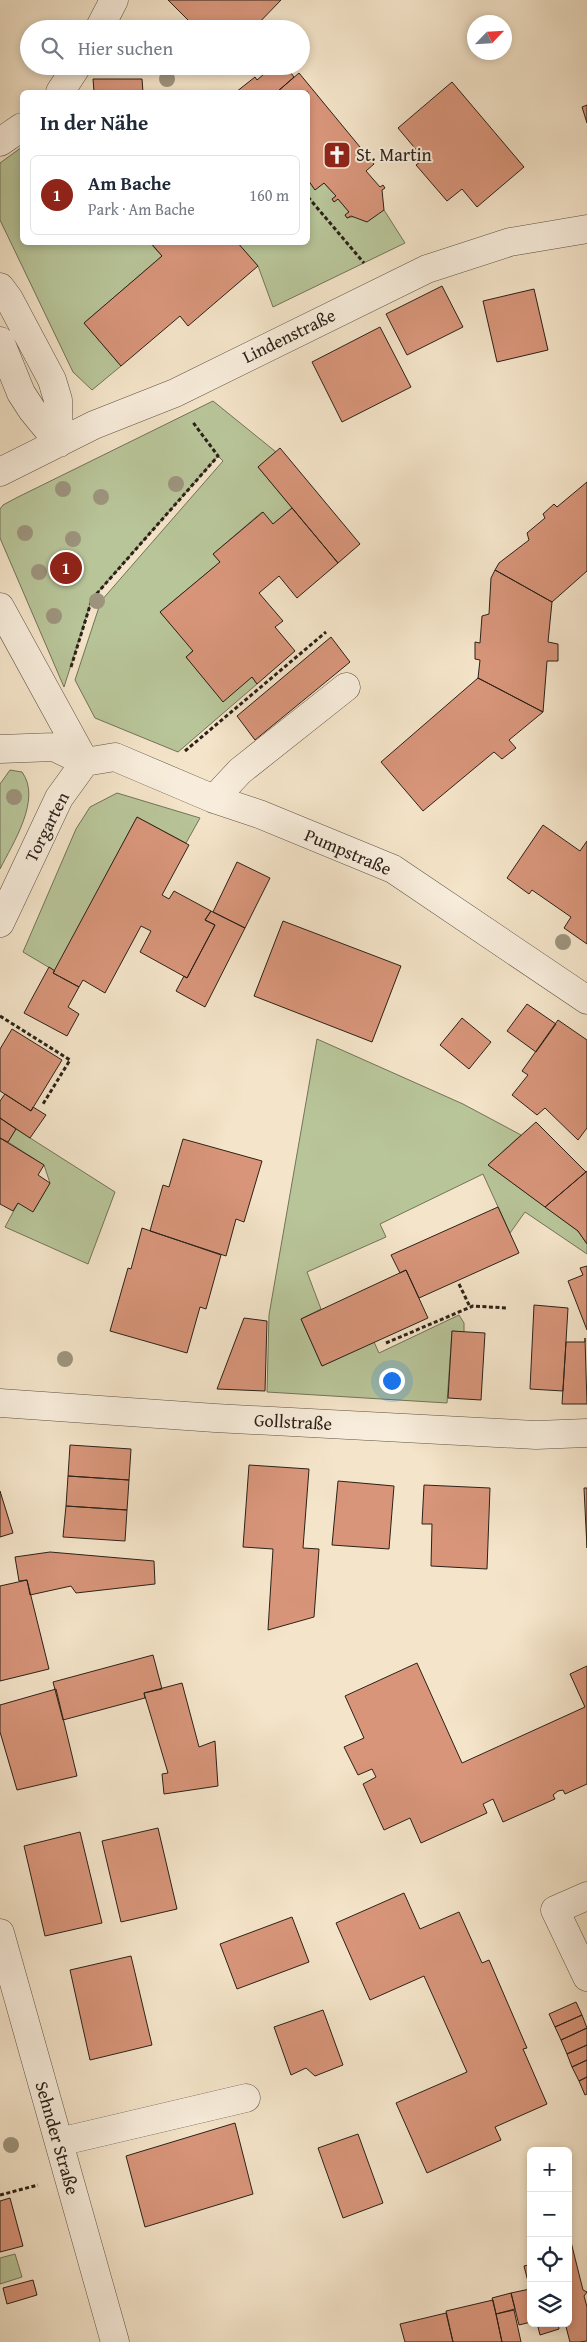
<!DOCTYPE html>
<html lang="de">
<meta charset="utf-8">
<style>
:root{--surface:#fff;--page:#f6f6f7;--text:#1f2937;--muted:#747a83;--line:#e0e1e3;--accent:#8f2418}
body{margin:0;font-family:"Gentium Book Plus",serif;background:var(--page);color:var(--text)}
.controls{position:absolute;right:15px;bottom:15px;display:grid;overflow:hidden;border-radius:8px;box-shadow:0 2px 8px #0003}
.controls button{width:45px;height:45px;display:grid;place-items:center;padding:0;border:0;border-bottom:1px solid var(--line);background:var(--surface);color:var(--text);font:25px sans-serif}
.compass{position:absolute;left:467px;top:15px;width:45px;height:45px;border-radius:50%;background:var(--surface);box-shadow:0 2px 8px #0003;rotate:65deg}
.you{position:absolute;left:391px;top:1380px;width:18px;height:18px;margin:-12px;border:4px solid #fff;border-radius:50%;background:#1a73e8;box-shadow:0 0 0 8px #1a73e833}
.badge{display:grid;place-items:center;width:32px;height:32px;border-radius:50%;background:var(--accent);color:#fff;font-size:16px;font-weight:700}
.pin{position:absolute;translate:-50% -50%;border:2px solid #fff;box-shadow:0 1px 5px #0006}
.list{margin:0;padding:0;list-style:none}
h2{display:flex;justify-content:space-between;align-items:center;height:65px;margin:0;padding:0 20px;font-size:21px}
h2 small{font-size:16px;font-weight:400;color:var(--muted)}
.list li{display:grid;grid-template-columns:32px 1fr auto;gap:15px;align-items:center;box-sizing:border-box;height:80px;margin:0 10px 10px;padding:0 10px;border:1px solid var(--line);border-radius:8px}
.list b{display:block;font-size:19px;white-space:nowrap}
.list p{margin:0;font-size:16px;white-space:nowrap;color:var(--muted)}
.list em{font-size:16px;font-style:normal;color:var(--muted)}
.icon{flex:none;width:28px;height:28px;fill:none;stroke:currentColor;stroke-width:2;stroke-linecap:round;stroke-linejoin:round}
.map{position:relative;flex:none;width:587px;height:2342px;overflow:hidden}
.search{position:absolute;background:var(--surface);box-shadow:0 2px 8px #0003;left:20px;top:20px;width:290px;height:55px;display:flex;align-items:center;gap:12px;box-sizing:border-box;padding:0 18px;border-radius:28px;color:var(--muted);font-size:19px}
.panel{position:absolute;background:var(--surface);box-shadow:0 2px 8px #0003;left:20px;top:90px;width:290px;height:155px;border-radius:8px}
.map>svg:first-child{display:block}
</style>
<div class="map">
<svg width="587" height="2342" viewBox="0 0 587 2342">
<rect width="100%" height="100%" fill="#f4e4c9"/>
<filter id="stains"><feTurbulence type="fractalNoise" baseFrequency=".004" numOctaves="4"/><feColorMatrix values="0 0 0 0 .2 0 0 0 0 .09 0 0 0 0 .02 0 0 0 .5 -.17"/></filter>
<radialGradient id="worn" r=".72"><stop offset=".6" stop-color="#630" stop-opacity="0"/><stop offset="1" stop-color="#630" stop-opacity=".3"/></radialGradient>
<path fill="#b8c599" stroke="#727358" d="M22,147V242L150,243L162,256L84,323L121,366L92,390L73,372L0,220V163Z
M308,180L315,189L324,183L336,196L332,199L334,202L338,199L349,212L345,215L347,218L384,210L405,243L273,307L258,266L237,243L308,242Z
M213,401L276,452L258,467L292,508L273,524L262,512L213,554L220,562L160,612L193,650L186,657L223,701L252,677L257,684L178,752L95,718L75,680L101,601L223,461L218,456L92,599L64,687L0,538V509L3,505L18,497Z
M10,770L22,772C42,799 13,843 0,869V784Z
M117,793L200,818L186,843L137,817L55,971L23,952L76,829L90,807Z
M317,1039L463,1104L521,1135L488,1165L578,1231L587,1244V1254L525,1212L510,1233L483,1174L380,1224L386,1237L307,1272L321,1309L301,1319L322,1366L374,1342L379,1353L459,1315L464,1323V1332L452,1331L447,1403L267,1392L269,1315Z
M16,1129L115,1192L88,1264L5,1227L18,1203L34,1210L50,1183L44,1165L8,1142Z
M15,2254L22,2277L0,2284V2258Z"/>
<path fill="#d8957a" stroke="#2b2118" d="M168,0H281L253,29H197Z
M267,66H291V73L294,77L277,92H236L255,77L257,80L264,74V69Z
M299,73L374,164L366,171L380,187L383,185L385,188L382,190L384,210L367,222L351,216L347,218L345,215L349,212L338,199L334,202L332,199L336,196L324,183L315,190L308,180V92H277Z
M93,79H142L143,92H94Z
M452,82L524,167L477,207L462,189L447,201L416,165L424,159L398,128Z
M587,105V123L582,107Z
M150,242H237L258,266L188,326L180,316L121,366L84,323L162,256Z
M442,286L463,327L407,355L386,314Z
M534,289L548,350L497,362L483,301Z
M380,327L411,387L342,422L312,362Z
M280,448L360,544L338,563L258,467Z
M587,482V571L552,602L495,570L499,563L529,540L527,533L545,518L543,514L554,504L557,507Z
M292,508L338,563L297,598L279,576L259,593L283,621L275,627L295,651L257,684L252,677L223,702L186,657L193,651L160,612L220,562L213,554L263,512L273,524Z
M495,570L552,602L548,642L558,644V661H547L543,712L478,678L480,660L475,659V642L480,643L482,616L489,614L491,578Z
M331,637L350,662L255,740L237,716Z
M478,678L543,712L509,740L516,748L502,759L494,752L423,811L381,762Z
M137,817L189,845L162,895L169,899L174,891L211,911L205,920L215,925L187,978L140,952L151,931L141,926L105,993L83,980L79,987L53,973Z
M543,825L580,851L587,841V944L564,928L571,917L532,890L529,894L507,878Z
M237,862L270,878L245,928L213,912Z
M211,911L245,928L205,1007L176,991L184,976L187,978L215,925L205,920Z
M283,921L401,966L372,1042L254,996Z
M49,967L55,971L53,973L79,987L68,1007L79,1014L67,1036L24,1013Z
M527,1004L556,1024L536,1052L507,1031Z
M462,1018L491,1042L469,1069L440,1045Z
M558,1020L587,1040V1128L578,1140L545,1108L537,1115L512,1095L528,1075L522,1071Z
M12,1029L62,1060L31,1111L0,1091V1049Z
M5,1094L31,1111L33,1107L46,1115L30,1138L0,1118V1101Z
M0,1118L16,1129L8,1142L0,1138Z
M536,1122L586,1172L545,1207L488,1165Z
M0,1138L44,1165L38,1175L50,1183L33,1212L18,1203L13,1211L0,1204Z
M183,1139L262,1161L244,1222L236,1219L226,1256L150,1231L163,1185L169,1187Z
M587,1171V1244L578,1231L545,1207Z
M498,1207L519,1253L419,1298L406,1270L400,1273L391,1255Z
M142,1228L221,1255L206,1309L200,1307L187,1353L110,1331L128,1268L131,1269Z
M587,1266V1330L568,1281L583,1275L580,1268Z
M406,1270L428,1318L322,1366L301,1319Z
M534,1305L568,1308L563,1391L530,1389Z
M244,1318L267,1321L265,1391L217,1389Z
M452,1331L485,1333L481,1400L448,1398Z
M585,1338L587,1404H562L566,1342H585Z
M70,1445L131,1449L129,1480L68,1476Z
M249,1465L309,1469L303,1548L319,1549L314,1617L268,1630L273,1549L243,1547Z
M68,1476L129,1480L127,1510L66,1506Z
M338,1481L394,1486L389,1549L332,1545Z
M424,1485L490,1488L487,1569L431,1566L432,1524H422Z
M584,1488H587V1548Z
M0,1491L13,1533L0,1537Z
M66,1506L127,1510L125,1541L63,1537Z
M50,1552L154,1561L155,1584L76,1593L71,1586L30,1595L27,1580L19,1581L15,1557Z
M27,1580L49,1669L0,1681V1586Z
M153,1655L162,1689L144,1693L145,1698L63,1720L53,1682Z
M417,1663L462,1763L585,1707L570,1674L587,1666V1784L565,1794L563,1790L558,1791L553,1795L555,1799L503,1822L493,1799L483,1804L487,1813L421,1843L410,1818L384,1830L363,1784L376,1777L372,1769L358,1775L344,1747L364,1738L345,1696Z
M182,1683L199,1747L215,1741L218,1786L164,1794L162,1774L168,1773L144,1693Z
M56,1689L77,1776L17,1790L0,1732V1705Z
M158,1828L177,1909L121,1922L102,1841Z
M80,1832L102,1923L45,1936L24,1846Z
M404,1893L420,1929L459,1912L482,1963L489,1960L527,2048L523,2049L547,2104L495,2127L501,2140L427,2173L396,2103L467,2072L424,1976L370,2000L336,1923Z
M292,1917L309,1962L237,1989L220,1944Z
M131,1956L152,2045L90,2060L70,1970Z
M576,2002L582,2015L555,2027L549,2014Z
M323,2010L343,2065L315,2076L306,2068L291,2075L274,2027Z
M582,2015L587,2028L561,2040L555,2027Z
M587,2028V2045L567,2054L561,2040Z
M587,2045V2060L572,2067L567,2054Z
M587,2060V2077L579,2081L572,2067Z
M587,2077V2094L585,2095L579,2081Z
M235,2123L253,2194L145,2227L126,2156Z
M358,2134L383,2203L343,2218L318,2148Z
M10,2198L23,2246L0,2252V2201Z
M568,2230L583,2290L587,2292L584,2296L587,2307V2341L580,2342H570L565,2323H568Z
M529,2265H531V2293L524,2266Z
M33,2280L37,2295L7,2304L3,2288Z
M530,2289L531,2322L519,2325L511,2293Z
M511,2293L515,2309L496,2314L492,2298Z
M493,2300L502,2342H453L446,2311Z
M514,2310L521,2342H502L496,2314Z
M446,2313L453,2342H405L400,2324Z
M537,2323H558L559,2329L540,2335Z"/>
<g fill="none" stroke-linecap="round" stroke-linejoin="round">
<defs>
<path id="minor" d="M99,29L114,0
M60,92L77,66
M0,142L22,127
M0,287L9,299L52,380L58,400L59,443
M0,341L21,393L32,410L59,443
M0,472L94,425L175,393L427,269L510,242L587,229
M0,607L85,762
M0,749L54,747L85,762
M85,762L115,757L214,799L259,814L393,869L587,1000
M214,799L240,771L346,687
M0,923L59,798L85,762
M0,1403L215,1418L536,1435L587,1433
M587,1896L555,1910L587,1977
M0,1933L115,2342
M59,2142L246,2098"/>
</defs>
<use href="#minor" stroke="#5d5244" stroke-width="29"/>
<path stroke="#2b2118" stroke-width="3" stroke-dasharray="4 2.5" stroke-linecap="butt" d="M308,197L364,263
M71,667L92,599L218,456L192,421
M185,751L326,632
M0,1016L70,1060L43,1104
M459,1284L470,1307
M386,1343L473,1306L507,1308
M0,2195L38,2185"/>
<use href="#minor" stroke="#f8eddc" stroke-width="28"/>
</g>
<g fill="#9d947d">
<circle cx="167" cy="79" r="8"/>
<circle cx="176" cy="484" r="8"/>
<circle cx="63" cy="489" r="8"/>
<circle cx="101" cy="497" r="8"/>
<circle cx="25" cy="533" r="8"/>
<circle cx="73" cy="539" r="8"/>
<circle cx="39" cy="572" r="8"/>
<circle cx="97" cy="601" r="8"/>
<circle cx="54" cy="616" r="8"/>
<circle cx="14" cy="797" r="8"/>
<circle cx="563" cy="942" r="8"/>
<circle cx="65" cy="1359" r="8"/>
<circle cx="11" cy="2145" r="8"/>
</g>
<defs>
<symbol id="church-square" viewBox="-11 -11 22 22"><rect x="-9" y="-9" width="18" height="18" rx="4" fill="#8f2418" stroke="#f8eddc"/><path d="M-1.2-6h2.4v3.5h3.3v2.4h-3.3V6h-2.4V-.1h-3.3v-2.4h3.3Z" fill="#fff"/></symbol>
</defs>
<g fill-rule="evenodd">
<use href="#church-square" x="321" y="139" width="32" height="32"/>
</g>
<g text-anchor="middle" stroke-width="4" stroke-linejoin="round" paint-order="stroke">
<g font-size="18" fill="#2b2118" stroke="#f8eddc" text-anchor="start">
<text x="356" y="161">St. Martin</text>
</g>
<g font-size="18" fill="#2b2118" stroke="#f8eddc">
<text transform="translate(289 336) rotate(-26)" y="6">Lindenstraße</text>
<text transform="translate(47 827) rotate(-63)" y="6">Torgarten</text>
<text transform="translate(348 852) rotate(23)" y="6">Pumpstraße</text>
<text transform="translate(293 1422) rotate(3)" y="6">Gollstraße</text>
<text transform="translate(57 2138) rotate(74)" y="6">Sehnder Straße</text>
</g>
</g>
<rect width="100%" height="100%" filter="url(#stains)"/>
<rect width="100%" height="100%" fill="url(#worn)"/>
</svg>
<div class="controls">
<button>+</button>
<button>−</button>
<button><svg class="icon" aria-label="locate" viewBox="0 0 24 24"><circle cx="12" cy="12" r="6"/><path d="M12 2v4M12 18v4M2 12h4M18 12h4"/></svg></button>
<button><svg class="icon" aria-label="layers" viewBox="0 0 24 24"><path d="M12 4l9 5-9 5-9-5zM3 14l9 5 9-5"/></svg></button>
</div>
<svg class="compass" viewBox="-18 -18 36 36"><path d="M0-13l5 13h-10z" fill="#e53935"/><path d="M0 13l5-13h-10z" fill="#747a83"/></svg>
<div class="you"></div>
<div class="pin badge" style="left:66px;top:568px">1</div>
<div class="search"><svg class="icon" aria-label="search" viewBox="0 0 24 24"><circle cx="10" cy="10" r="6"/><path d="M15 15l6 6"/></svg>Hier suchen</div>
<section class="panel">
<h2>In der Nähe<small></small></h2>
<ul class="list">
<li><span class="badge">1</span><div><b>Am Bache</b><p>Park · Am Bache</p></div><em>160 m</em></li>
</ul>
</section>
</div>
